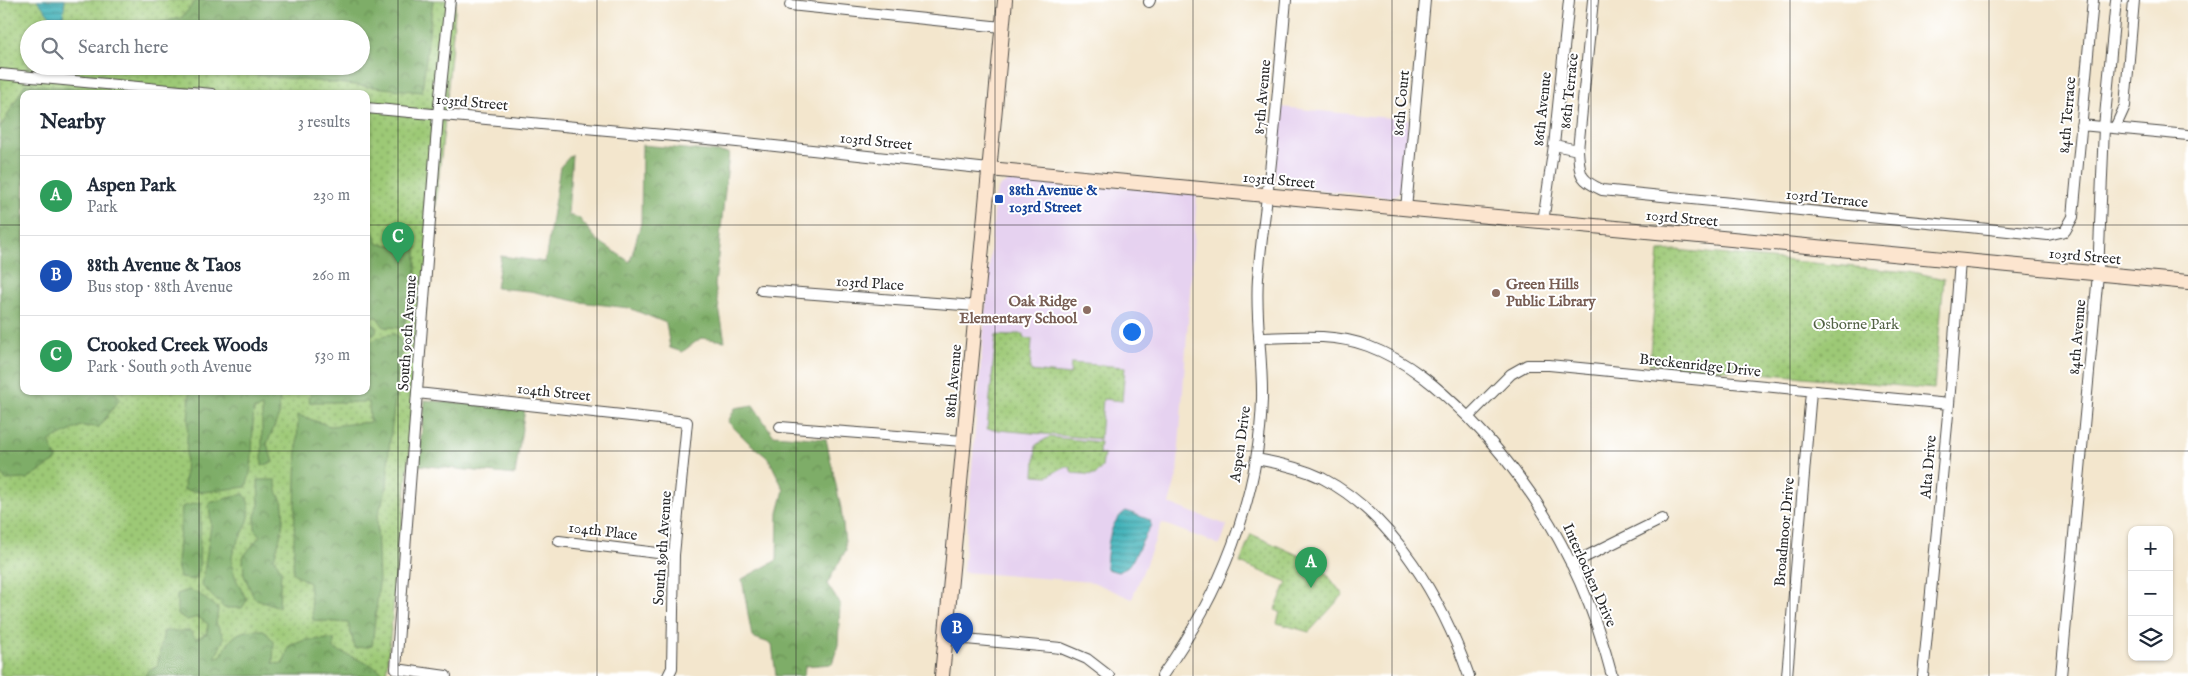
<!DOCTYPE html>
<meta charset="utf-8">
<style>
:root{--surface:#fff;--page:#f2f2f3;--text:#1f2937;--muted:#747a83;--line:#e0e1e3;--accent:#d1495b}
body{margin:0;font-family:"IM FELL English",serif;background:var(--page);color:var(--text)}
.controls{position:absolute;right:15px;bottom:15px;display:grid;overflow:hidden;border-radius:10px;box-shadow:0 1px 4px #0004}
.controls button{width:45px;height:45px;display:grid;place-items:center;padding:0;border:0;border-bottom:1px solid var(--line);background:var(--surface);color:var(--text);font:25px sans-serif}
.you{position:absolute;left:1131px;top:331px;width:18px;height:18px;margin:-12px;border:4px solid #fff;border-radius:50%;background:#1a73e8;box-shadow:0 0 0 8px #1a73e833}
.badge{display:grid;place-items:center;width:32px;height:32px;border-radius:50%;background:var(--accent);color:#fff;font-size:16px;font-weight:700}
.pin{position:absolute;translate:-50% -41px;filter:drop-shadow(0 1px 2px #0008)}
.pin::after{content:'';position:absolute;top:26px;width:18px;height:15px;background:inherit;clip-path:polygon(0 0,100% 0,50% 100%)}
.list{margin:0;padding:0;list-style:none}
h2{display:flex;justify-content:space-between;align-items:center;height:65px;margin:0;padding:0 20px;font-size:21px}
h2 small{font-size:16px;font-weight:400;color:var(--muted)}
.list li{display:grid;grid-template-columns:32px 1fr auto;gap:15px;align-items:center;box-sizing:border-box;height:80px;padding:0 20px;border-top:1px solid var(--line)}
.list b{display:block;font-size:19px;white-space:nowrap}
.list p{margin:0;font-size:16px;white-space:nowrap;color:var(--muted)}
.list em{font-size:16px;font-style:normal;color:var(--muted)}
.icon{flex:none;width:28px;height:28px;fill:none;stroke:currentColor;stroke-width:2;stroke-linecap:round;stroke-linejoin:round}
.map{position:relative;flex:none;width:2188px;height:676px;overflow:hidden}
.search{position:absolute;background:var(--surface);box-shadow:0 1px 4px #0004;left:20px;top:20px;width:350px;height:55px;display:flex;align-items:center;gap:12px;box-sizing:border-box;padding:0 18px;border-radius:28px;color:var(--muted);font-size:19px}
.panel{position:absolute;background:var(--surface);box-shadow:0 1px 4px #0004;left:20px;top:90px;width:350px;height:305px;border-radius:10px}
.map>svg:first-child{display:block}
</style>
<div class="map">
<svg width="2188" height="676" viewBox="0 0 2188 676">
<defs>
<pattern id="grass-dots" width="8" height="8" patternUnits="userSpaceOnUse" patternTransform="scale(1.25)"><rect width="8" height="8" fill="#9dc976"/><path d="M2 2h.1M6 6h.1" fill="none" stroke="#80a361" stroke-width="1.8" stroke-linecap="round"/></pattern>
<pattern id="forest-crowns" width="20" height="18" patternUnits="userSpaceOnUse" patternTransform="scale(1.25)"><rect width="20" height="18" fill="#7ead67"/><path d="M2 6a3 3 0 1 1 6 0M12 15a3 3 0 1 1 6 0" fill="none" stroke="#678d55"/></pattern>
<pattern id="water-rules" width="6" height="5" patternUnits="userSpaceOnUse" patternTransform="scale(1.25)"><rect width="6" height="5" fill="#41b2b9"/><path d="M0 2.5h6" fill="none" stroke="#379197"/></pattern>
</defs>
<rect width="100%" height="100%" fill="#fff"/>
<filter id="ink" filterUnits="userSpaceOnUse"><feTurbulence type="fractalNoise" baseFrequency=".02" numOctaves="2"/><feDisplacementMap in="SourceGraphic" scale="10" xChannelSelector="R" yChannelSelector="G"/><feConvolveMatrix kernelMatrix="1 2 1 2 8 2 1 2 1" color-interpolation-filters="sRGB"/></filter>
<filter id="wash" filterUnits="userSpaceOnUse"><feTurbulence type="fractalNoise" baseFrequency=".0096" numOctaves="4" result="noise"/><feDisplacementMap in="SourceGraphic" scale="20" xChannelSelector="R" yChannelSelector="G"/><feGaussianBlur stdDeviation="1.12" result="paint"/><feColorMatrix in="noise" values="0 0 0 0 0 0 0 0 0 0 0 0 0 0 0 0 0 1.4 0 .05"/><feComposite in="paint" operator="in"/></filter>
<g filter="url(#wash)">
<rect width="100%" height="100%" fill="#f3e6cd"/>
<path fill="#e6d2f0" d="M1281,107L1409,120L1403,184L1400,191L1395,196L1388,197L1283,186L1277,181L1275,173Z
M1013,179L1043,180L1197,194L1177,475L1169,504L1227,525L1220,545L1162,523L1132,599L1093,582L963,572L995,199L997,191L1000,186Z"/>
<path fill="url(#grass-dots)" stroke="#647a50" fill-rule="evenodd" d="M0,0H456L445,119L386,676H0ZM29,29H361V66H29ZM24,94H366V391H24Z
M1676,250L1918,273L1944,279L1934,389L1727,370L1649,364L1659,251Z
M1014,334H1023V338L1032,339L1030,371L1070,375L1071,363L1125,367L1122,401L1103,399L1100,439L987,429L996,335L1010,336Z
M1049,437L1100,442L1099,454H1104L1102,467L1095,475L1072,473L1070,467H1064L1048,476L1034,475L1036,445Z
M1251,534L1320,565L1343,595L1309,632L1277,623L1280,612L1275,610L1287,582L1240,563Z"/>
<path fill="url(#forest-crowns)" stroke="#546c49" d="M197,0H433L422,92L180,67L174,75L98,66H361V29H127L181,18Z
M25,84L136,94H24V391H114L120,399L99,427L81,426L49,441L57,460L27,479L5,480L0,471V125H2Z
M642,145L729,153L715,285L725,341L701,338L682,352L670,348L666,323L629,308L580,302L530,291L496,288L501,256L545,262L560,167L572,154L568,215L579,218L597,240L630,262L641,223Z
M366,222H369L378,244L416,247V299H409L404,328L384,327L377,317H369L370,324L376,326V333L366,336Z
M395,334L402,343L389,449L387,486L377,518L379,584L372,646L355,648L348,623L313,620L309,583L293,573L298,415L330,426L370,422L369,402H309L311,391H366V344L386,335Z
M190,391H280L279,415L267,444L273,462L262,466V407L254,410C251,434 255,465 246,487L203,492L184,490Z
M425,400L525,409L515,475L418,465Z
M753,405L773,435L826,439L841,508L846,550L827,584L840,604L838,645L832,664L805,666L804,676H776L772,644L752,637L742,579L777,560L778,513L784,490L769,459L747,441L728,422L735,408Z
M258,480H276C275,495 282,496 283,506C285,524 279,542 274,558L281,570L279,607L254,598L244,575L243,557L260,536L255,530V516L259,505Z
M244,494C262,520 231,541 232,560C232,575 240,587 247,600L242,608H224L202,586L211,525L209,503Z
M201,502L199,571L195,580L180,578L177,564L182,507Z
M189,590L199,594L218,609L216,623L224,638L215,658L222,655C233,632 240,630 264,630L274,642L273,663L283,664L289,646L305,640L334,639V649L371,665L389,676H145L148,670L157,667L164,631H190L196,639L207,633L208,624L198,617L187,620L177,614V594Z"/>
<path fill="url(#water-rules)" stroke="#366e72" d="M37,0H65L63,16L60,18L51,17Z
M1126,511L1150,520L1151,525L1130,565L1118,572L1107,569L1106,566C1108,547 1108,522 1126,511Z"/>
</g>
<g filter="url(#ink)">
<g fill="none" stroke-linecap="round" stroke-linejoin="round">
<defs>
<path id="street" d="M1593,0L1578,150C1580,174 1578,179 1602,190L2048,235L2065,231L2073,217L2093,0
M1149,2L1150,0
M790,5L1002,27
M0,74L212,94
M366,108L718,140L989,169
M2081,125L2188,135
M2115,128L2125,106L2134,0
M1554,145L1578,150
M1406,209L1425,0
M1543,222L1554,145L1569,0
M761,290L976,306
M1259,338C1296,337 1333,333 1368,346C1408,361 1439,388 1469,418C1539,490 1587,578 1612,676
M417,393L687,422L674,555L672,668L668,676
M1468,417L1511,374L1527,365H1549L1949,404
M780,427L963,441
M1256,459C1279,463 1301,468 1322,478C1394,515 1443,602 1469,676
M559,541L674,555
M1571,564L1662,519
M945,637L1061,648L1087,659L1109,676
M446,676L396,669L438,115L450,0
M1162,676C1220,595 1259,500 1262,399C1263,359 1255,319 1258,278C1261,239 1267,201 1271,162C1277,108 1281,54 1286,0
M1787,676L1811,391
M1923,676L1949,404L1960,261
M2061,676L2098,274L2104,127L2116,0"/>
<path id="secondary" d="M989,169L2188,282
M942,676L1005,0"/>
</defs>
<use href="#street" stroke="#494743" stroke-width="12"/>
<use href="#secondary" stroke="#494743" stroke-width="16"/>
<use href="#street" stroke="#fff" stroke-width="10"/>
<use href="#secondary" stroke="#fce5cf" stroke-width="14"/>
</g>
</g>
<path fill="none" stroke="#2b2b2b" stroke-width="1" stroke-opacity="0.55" d="M199,0V29M398,0V676M597,0V676M796,0V676M995,0V676M1193,0V676M1392,0V676M1591,0V676M1790,0V676M1989,0V676M199,66V94M0,225H24M366,225H2188M199,391V676M0,451H2188"/>
<rect fill="#1a4fb4" stroke="#fff" stroke-width="2" x="994" y="194" width="10" height="10" rx="2.5"/>
<g fill="#8d6e63" stroke="#fff" stroke-width="2">
<circle cx="1496" cy="293" r="5"/>
<circle cx="1087" cy="310" r="5"/>
</g>
<g text-anchor="middle" stroke-width="4" stroke-linejoin="round" paint-order="stroke">
<g font-size="15" fill="#2b2b2b" stroke="#fff">
<text transform="translate(1569 91) rotate(-84)" y="5">86th Terrace</text>
<text transform="translate(1262 97) rotate(-85)" y="5">87th Avenue</text>
<text transform="translate(472 102) rotate(5)" y="5">103rd Street</text>
<text transform="translate(1401 103) rotate(-85)" y="5">86th Court</text>
<text transform="translate(1542 109) rotate(-84)" y="5">86th Avenue</text>
<text transform="translate(2067 115) rotate(-85)" y="5">84th Terrace</text>
<text transform="translate(876 141) rotate(6)" y="5">103rd Street</text>
<text transform="translate(1279 180) rotate(5)" y="5">103rd Street</text>
<text transform="translate(1827 198) rotate(6)" y="5">103rd Terrace</text>
<text transform="translate(1682 218) rotate(5)" y="5">103rd Street</text>
<text transform="translate(2085 256) rotate(5)" y="5">103rd Street</text>
<text transform="translate(870 283) rotate(4)" y="5">103rd Place</text>
<text transform="translate(407 333) rotate(-86)" y="5">South 90th Avenue</text>
<text transform="translate(2077 337) rotate(-85)" y="5">84th Avenue</text>
<text transform="translate(1700 365) rotate(6)" y="5">Breckenridge Drive</text>
<text transform="translate(953 381) rotate(-85)" y="5">88th Avenue</text>
<text transform="translate(554 392) rotate(6)" y="5">104th Street</text>
<text transform="translate(1240 444) rotate(-82)" y="5">Aspen Drive</text>
<text transform="translate(1928 467) rotate(-85)" y="5">Alta Drive</text>
<text transform="translate(603 531) rotate(7)" y="5">104th Place</text>
<text transform="translate(1784 532) rotate(-85)" y="5">Broadmoor Drive</text>
<text transform="translate(662 548) rotate(-86)" y="5">South 89th Avenue</text>
<text transform="translate(1590 575) rotate(66)" y="5">Interlochen Drive</text>
</g>
<g font-size="15" font-weight="bold" fill="#164399" stroke="#fff" text-anchor="start">
<text x="1009" y="195">88th Avenue &amp;<tspan x="1009" dy="17">103rd Street</tspan></text>
</g>
<g font-size="15" font-weight="bold" fill="#785e54" stroke="#fff" text-anchor="start">
<text x="1506" y="289">Green Hills<tspan x="1506" dy="17">Public Library</tspan></text>
<text x="1077" y="306" text-anchor="end">Oak Ridge<tspan x="1077" dy="17">Elementary School</tspan></text>
</g>
<g font-size="15" fill="#536245" stroke="#fff">
<text x="1856" y="329">Osborne Park</text>
</g>
</g>
</svg>
<div class="controls">
<button>+</button>
<button>−</button>
<button><svg class="icon" aria-label="layers" viewBox="0 0 24 24"><path d="M12 4l9 5-9 5-9-5zM3 14l9 5 9-5"/></svg></button>
</div>
<div class="you"></div>
<div class="pin badge" style="left:1311px;top:588px;background:#2e9e5b">A</div>
<div class="pin badge" style="left:957px;top:654px;background:#1a4fb4">B</div>
<div class="pin badge" style="left:398px;top:263px;background:#2e9e5b">C</div>
<div class="search"><svg class="icon" aria-label="search" viewBox="0 0 24 24"><circle cx="10" cy="10" r="6"/><path d="M15 15l6 6"/></svg>Search here</div>
<section class="panel">
<h2>Nearby<small>3 results</small></h2>
<ul class="list">
<li><span class="badge" style="background:#2e9e5b">A</span><div><b>Aspen Park</b><p>Park</p></div><em>230 m</em></li>
<li><span class="badge" style="background:#1a4fb4">B</span><div><b>88th Avenue &amp; Taos</b><p>Bus stop · 88th Avenue</p></div><em>260 m</em></li>
<li><span class="badge" style="background:#2e9e5b">C</span><div><b>Crooked Creek Woods</b><p>Park · South 90th Avenue</p></div><em>530 m</em></li>
</ul>
</section>
</div>
